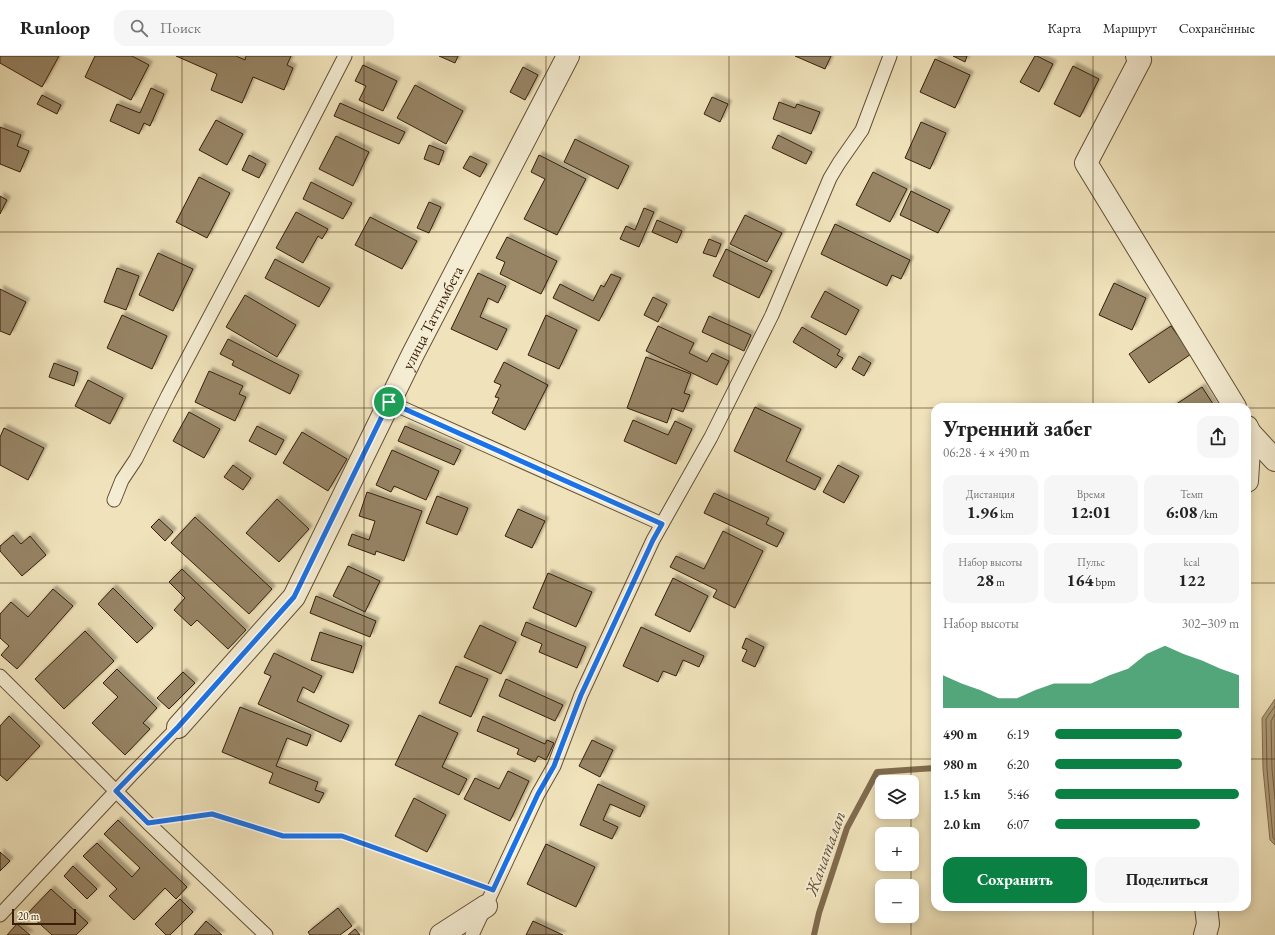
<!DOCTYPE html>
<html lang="ru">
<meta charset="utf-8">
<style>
:root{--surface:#fff;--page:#f6f6f6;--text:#222;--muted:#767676;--line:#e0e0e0;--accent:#0b8043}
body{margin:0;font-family:"EB Garamond",serif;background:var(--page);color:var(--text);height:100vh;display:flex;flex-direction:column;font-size:15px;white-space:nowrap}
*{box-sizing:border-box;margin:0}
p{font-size:13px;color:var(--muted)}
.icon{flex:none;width:22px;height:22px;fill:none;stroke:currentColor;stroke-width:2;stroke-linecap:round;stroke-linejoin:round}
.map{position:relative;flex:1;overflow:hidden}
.sheet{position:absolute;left:931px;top:347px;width:320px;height:508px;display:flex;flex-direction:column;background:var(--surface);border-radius:12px;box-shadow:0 2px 10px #0003}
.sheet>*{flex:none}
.buttons{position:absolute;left:875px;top:719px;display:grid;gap:8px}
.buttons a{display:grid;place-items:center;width:44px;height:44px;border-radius:8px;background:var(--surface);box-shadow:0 2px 10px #0003;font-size:20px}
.scale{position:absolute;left:12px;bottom:10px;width:64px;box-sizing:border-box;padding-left:4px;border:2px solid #371f09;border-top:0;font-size:11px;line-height:14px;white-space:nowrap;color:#371f09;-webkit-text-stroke:3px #f5edd3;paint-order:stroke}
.pin{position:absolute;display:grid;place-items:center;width:34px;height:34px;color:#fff;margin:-17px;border:2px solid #fff;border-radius:50%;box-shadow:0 1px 4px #0007}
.round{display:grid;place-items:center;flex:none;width:42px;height:42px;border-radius:12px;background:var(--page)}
.headline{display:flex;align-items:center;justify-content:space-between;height:68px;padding:0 12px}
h1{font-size:22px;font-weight:700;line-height:30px}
.stats{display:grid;grid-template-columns:repeat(3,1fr);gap:6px;height:68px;padding:4px 12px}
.stats div{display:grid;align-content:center;border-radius:10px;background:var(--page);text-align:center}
.stats b{font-size:17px;font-weight:700}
.stats small{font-size:11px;font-weight:400}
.stats p{font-size:11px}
.chart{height:112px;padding:8px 12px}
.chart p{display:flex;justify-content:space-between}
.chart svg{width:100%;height:72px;margin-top:4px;fill:var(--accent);opacity:.7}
.primary-button{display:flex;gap:8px;margin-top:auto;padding:8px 12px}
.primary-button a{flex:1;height:46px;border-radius:12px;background:var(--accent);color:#fff;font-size:16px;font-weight:700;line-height:46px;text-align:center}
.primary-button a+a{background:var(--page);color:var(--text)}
ul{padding:0 12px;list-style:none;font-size:13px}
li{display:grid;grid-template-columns:64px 48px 1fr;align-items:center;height:30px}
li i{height:10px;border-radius:5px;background:var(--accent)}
header{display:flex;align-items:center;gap:24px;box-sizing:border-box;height:56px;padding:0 20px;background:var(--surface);border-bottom:1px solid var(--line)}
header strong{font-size:19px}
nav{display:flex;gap:22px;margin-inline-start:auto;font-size:14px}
.search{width:280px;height:36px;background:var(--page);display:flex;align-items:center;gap:10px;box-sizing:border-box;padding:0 14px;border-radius:12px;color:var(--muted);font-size:15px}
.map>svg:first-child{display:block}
.water{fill:#b1a07e;stroke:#806c4f}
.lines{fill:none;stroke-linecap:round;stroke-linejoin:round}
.shore{stroke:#746044;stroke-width:1}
.stream{stroke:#806c4f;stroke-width:6}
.building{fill:#978566;stroke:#371f09;filter:url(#shadow)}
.service-casing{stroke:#655036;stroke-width:15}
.minor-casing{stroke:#655036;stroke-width:24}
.path{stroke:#371f09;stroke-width:2.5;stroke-dasharray:3 2;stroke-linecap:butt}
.service{stroke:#f5edd3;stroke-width:13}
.minor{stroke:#f5edd3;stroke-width:22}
.route-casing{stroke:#fff;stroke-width:8}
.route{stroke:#1a73e8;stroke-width:5}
.grid{fill:none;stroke:#371f09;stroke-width:1;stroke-opacity:0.55}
.labels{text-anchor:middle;stroke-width:4;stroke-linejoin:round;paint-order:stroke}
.street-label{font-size:16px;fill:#371f09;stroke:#f5edd3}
.water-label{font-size:17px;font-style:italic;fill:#624c32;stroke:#f5edd3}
</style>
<header>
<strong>Runloop</strong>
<div class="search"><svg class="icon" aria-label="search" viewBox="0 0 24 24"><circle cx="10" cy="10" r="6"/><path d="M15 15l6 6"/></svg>Поиск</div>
<nav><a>Карта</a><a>Маршрут</a><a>Сохранённые</a></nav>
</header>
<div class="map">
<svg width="1275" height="879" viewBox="0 0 1275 879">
<defs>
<filter id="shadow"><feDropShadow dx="3.5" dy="-3.5" stdDeviation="1" flood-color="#0004"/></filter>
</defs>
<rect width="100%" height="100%" fill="#f0e3bb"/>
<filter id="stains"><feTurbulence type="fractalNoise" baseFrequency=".005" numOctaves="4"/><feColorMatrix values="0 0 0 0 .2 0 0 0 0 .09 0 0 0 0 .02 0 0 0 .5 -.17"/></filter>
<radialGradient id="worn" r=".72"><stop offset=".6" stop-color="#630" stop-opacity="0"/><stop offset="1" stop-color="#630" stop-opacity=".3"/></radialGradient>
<polygon class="water" points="1275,643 1275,789 1270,784 1263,713 1262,662"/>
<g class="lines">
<g class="shore">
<polyline points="1275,650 1266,663 1267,713 1273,782 1275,784"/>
<polyline points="1275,658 1271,665 1272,713 1275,743"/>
</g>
<polyline class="stream" points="814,879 819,857 847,772 877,716 935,712"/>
</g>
<g class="building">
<polygon points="0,0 59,0 42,31 0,7"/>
<polygon points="95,0 132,0 149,9 131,44 85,21"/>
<polygon points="176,0 236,0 245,4 246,0 291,0 287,9 293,12 284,34 253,21 242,47 211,34 217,18"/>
<polygon points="439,0 458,0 455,7"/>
<polygon points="795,0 831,0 825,13"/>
<polygon points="953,0 967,0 965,6"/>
<polygon points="1035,0 1037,0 1053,8 1039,36 1020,26"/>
<polygon points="935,3 970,19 955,52 920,36"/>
<polygon points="363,9 397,25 383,55 359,44 366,30 355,25"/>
<polygon points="1073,10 1099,23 1080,61 1054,48"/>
<polygon points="523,11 538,19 525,44 510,36"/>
<polygon points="415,29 463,55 446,88 397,62"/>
<polygon points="151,32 164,38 150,70 144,67 139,78 110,65 117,48 140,57"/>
<polygon points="42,39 61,49 57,58 37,48"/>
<polygon points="712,41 728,48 720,66 704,58"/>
<polygon points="779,46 795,52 797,48 820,56 811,78 773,63"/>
<polygon points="340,47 405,76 399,88 334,60"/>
<polygon points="216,64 243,78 227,109 199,94"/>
<polygon points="921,66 946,77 930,113 905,102"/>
<polygon points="0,71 21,79 17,90 29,95 20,116 0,108"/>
<polygon points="778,79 812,96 806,108 772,92"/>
<polygon points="336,80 369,96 353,130 319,113"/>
<polygon points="575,83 629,110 618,133 564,106"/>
<polygon points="429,89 444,95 439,109 424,103"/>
<polygon points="249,99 266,108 259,122 242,114"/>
<polygon points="539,99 586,123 557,179 524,163 545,123 531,116"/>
<polygon points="470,100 487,108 480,121 463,112"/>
<polygon points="873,116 907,133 890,166 856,149"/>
<polygon points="199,121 230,137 207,182 176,166"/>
<polygon points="311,126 352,147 343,163 303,143"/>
<polygon points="911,135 950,154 938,177 900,159"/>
<polygon points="0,140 7,144 0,158"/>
<polygon points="429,146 441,151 429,177 417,172"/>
<polygon points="644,152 654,156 639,191 620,183 626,170 635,174"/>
<polygon points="296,156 328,173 322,183 318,180 303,207 276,192"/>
<polygon points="745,159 782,177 767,206 730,188"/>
<polygon points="370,161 417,185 402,213 355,189"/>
<polygon points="657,164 682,175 677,187 652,176"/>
<polygon points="835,168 910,204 901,223 892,219 887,230 821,198"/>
<polygon points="507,181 557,205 541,238 500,218 505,206 496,202"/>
<polygon points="709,183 721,188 716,201 703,197"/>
<polygon points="726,193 772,215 759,242 713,220"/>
<polygon points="158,197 193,213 173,255 139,239"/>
<polygon points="275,203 330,232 319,251 265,222"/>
<polygon points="117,212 139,220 126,254 104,246"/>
<polygon points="478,217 506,230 498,247 488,242 480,261 507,273 497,294 451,273"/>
<polygon points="611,218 621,222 599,265 553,242 560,228 593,245 601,229 604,231"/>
<polygon points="1114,227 1146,242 1132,274 1099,259"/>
<polygon points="0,233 26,246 10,279 0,275"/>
<polygon points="825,235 859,254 846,279 811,261"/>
<polygon points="245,239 296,269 277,301 226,271"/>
<polygon points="653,241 667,248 658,266 644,259"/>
<polygon points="122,259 167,280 152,313 107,292"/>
<polygon points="546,259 577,274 559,313 528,299"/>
<polygon points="709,260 751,279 744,295 702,276"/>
<polygon points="658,270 694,287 689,297 707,306 712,297 729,305 717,329 646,295"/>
<polygon points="1171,270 1191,298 1149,327 1129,298"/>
<polygon points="802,271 840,294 837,299 843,302 836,312 793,286"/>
<polygon points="228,283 299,319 290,338 232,309 234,305 220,298"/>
<polygon points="859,300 871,307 864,320 852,313"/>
<polygon points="646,301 691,318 684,337 690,339 683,356 672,352 667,367 627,352"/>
<polygon points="504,306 548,329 525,374 492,357 499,342 495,341 501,329 494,326"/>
<polygon points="54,307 78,316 74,330 49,321"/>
<polygon points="209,315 243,330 239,338 246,341 235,365 195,346"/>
<polygon points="88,324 123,342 110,368 75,350"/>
<polygon points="1202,331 1215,351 1172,351"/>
<polygon points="755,351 801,373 786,405 821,422 815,434 734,395"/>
<polygon points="189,356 220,373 204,402 173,385"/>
<polygon points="633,364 668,379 675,365 692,373 676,408 624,385"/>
<polygon points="257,370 284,384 276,399 249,385"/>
<polygon points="405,370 461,394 454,409 398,385"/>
<polygon points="4,372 44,392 28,424 0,409 0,381"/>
<polygon points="302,376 347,403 328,435 283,407"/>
<polygon points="392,394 439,415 426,444 394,430 391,436 376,429"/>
<polygon points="233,409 251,422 243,434 224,421"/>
<polygon points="838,409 859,420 844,447 823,436"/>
<polygon points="367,436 422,455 404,505 376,495 375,499 348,489 352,478 369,484 375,465 359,460"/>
<polygon points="714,437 769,462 766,468 784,477 777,491 704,457"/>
<polygon points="437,440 468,452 457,479 426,467"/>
<polygon points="277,443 309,473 279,506 246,477"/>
<polygon points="518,453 545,465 532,492 505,480"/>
<polygon points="195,461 272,533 249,558 171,487"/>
<polygon points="159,463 173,476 165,485 151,471"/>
<polygon points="723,475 763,495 735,552 713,541 717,534 670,511 676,500 704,513"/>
<polygon points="13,479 21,488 30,480 46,499 22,520 0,495 0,490"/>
<polygon points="348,510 380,525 365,556 333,540"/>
<polygon points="182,513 246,574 228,593 197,564 191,570 174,554 185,542 169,526"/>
<polygon points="548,517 592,536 576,571 533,552"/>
<polygon points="673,522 708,540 690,576 655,559"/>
<polygon points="113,532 153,572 137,587 98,548"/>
<polygon points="53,533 73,550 17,613 1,599 9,590 0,582 0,558 11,546 28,561"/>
<polygon points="316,540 376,565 370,581 310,557"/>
<polygon points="526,566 586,591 577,612 539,596 542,588 521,579"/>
<polygon points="480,569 516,586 501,618 464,601"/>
<polygon points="641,571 704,600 699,611 683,604 676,620 663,615 658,626 623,610"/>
<polygon points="85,575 114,605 64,653 35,623"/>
<polygon points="320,576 362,590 353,617 311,604"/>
<polygon points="746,582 764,591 755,611 742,605 747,594 742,592"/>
<polygon points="274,597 322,620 314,637 303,631 297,645 349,669 341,686 258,648 271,620 264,617"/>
<polygon points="456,610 488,623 471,661 439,647"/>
<polygon points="117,613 157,652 143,667 150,673 125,699 92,667 118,641 103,627"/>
<polygon points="183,616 195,627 169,653 157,642"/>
<polygon points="506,623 563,649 555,665 499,640"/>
<polygon points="240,651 311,679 307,690 287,682 276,710 318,726 315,734 324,737 319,747 269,727 273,717 222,696"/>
<polygon points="419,659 458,677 442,711 467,723 459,739 395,709"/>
<polygon points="9,660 40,690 7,725 0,719 0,670"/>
<polygon points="483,660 545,688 547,684 554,687 546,704 538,700 535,706 517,698 519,693 477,675"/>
<polygon points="592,684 613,694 600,721 579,710"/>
<polygon points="508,715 529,725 510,765 464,743 475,722 499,733"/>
<polygon points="598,728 645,750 640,761 610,748 603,764 618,771 612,783 580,769"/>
<polygon points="414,742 446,759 427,796 395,780"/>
<polygon points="118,764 187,831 176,843 165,832 134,864 109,840 117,833 83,800 97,787 132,821 140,812 104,778"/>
<polygon points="546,788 595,811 576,851 527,828"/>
<polygon points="0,796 10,805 0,815"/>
<polygon points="73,810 97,833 87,843 64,820"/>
<polygon points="51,833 88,867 76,879 52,879 28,857"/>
<polygon points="180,843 193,856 170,879 166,879 155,868"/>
<polygon points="338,852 352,870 340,879 310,879 308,876"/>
<polygon points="206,865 222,879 194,879"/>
<polygon points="533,865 563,879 526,879"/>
<polygon points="17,868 30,879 7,879"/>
<polygon points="355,873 360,879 348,879"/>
</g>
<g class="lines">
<defs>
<g id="service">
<polyline points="389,346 662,468"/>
<polyline points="114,444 122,424 136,403 168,339 245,194 345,0"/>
<polyline points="0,620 148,767 266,879"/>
<polyline points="0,859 133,717 178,671"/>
<polyline points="472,879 538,738 554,710 581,639 653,484 711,381 772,259 830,122 839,107 862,74 890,0"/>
</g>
<g id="minor">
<polyline points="1137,0 1140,4 1086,107 1235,351"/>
<polyline points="1247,371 1250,377 1275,404"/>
<polyline points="1247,425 1250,377"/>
<path id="s1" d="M 178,671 L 294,541 L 413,298 L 568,0"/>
<polyline points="441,879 486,850"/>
<polyline points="1205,879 1208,868 1206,851"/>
</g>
</defs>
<use href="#service" class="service-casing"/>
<use href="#minor" class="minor-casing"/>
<polyline class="path" points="170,764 211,758 283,780 342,780 477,828"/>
<use href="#service" class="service"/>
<use href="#minor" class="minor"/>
</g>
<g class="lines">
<defs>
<polygon id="route" points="389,346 662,468 653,484 581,639 554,710 538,738 493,834 342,780 283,780 212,758 148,767 116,735 178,671 294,541"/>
</defs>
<use href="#route" class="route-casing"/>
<use href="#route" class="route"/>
</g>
<path class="grid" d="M 182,0 L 182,879M 364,0 L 364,879M 546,0 L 546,879M 729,0 L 729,879M 911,0 L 911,726M 1093,0 L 1093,351M 0,176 L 1275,176M 0,352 L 935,352M 1247,352 L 1275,352M 0,527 L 935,527M 1247,527 L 1275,527M 0,703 L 935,703M 1247,703 L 1275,703M 911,756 L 911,778M 911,808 L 911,830M 1093,851 L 1093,879M 911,860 L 911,879"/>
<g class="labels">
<g class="street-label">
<text dy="6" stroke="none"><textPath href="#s1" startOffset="486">улица Таттимбета</textPath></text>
</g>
<g class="water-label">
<text transform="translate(825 797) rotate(-70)" y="6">Жанаталап</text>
</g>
</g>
<rect width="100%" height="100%" filter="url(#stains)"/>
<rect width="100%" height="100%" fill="url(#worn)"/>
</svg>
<div class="buttons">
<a><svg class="icon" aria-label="layers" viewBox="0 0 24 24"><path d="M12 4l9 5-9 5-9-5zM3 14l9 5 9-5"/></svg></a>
<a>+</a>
<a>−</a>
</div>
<div class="scale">20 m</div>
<div class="pin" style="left:389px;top:346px;background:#1e9e55"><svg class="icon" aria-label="arrive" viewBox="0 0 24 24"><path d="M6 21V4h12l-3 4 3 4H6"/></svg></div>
<section class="sheet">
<div class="headline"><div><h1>Утренний забег</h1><p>06:28 · 4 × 490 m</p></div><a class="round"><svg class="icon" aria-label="share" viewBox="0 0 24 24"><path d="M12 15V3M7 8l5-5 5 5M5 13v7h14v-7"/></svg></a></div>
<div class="stats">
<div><p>Дистанция</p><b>1.96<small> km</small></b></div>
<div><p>Время</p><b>12:01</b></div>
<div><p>Темп</p><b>6:08<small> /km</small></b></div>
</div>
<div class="stats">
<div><p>Набор высоты</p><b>28<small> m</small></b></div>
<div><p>Пульс</p><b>164<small> bpm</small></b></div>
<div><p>kcal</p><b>122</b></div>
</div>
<div class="chart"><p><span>Набор высоты</span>302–309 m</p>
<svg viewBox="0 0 160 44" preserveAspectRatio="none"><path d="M0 44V24L10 29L20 33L30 38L40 38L50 33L60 29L70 29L80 29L90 24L100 20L110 11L120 6L130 11L140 15L150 20L160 24V44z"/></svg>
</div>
<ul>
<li><b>490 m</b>6:19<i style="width:69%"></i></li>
<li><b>980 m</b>6:20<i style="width:69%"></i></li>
<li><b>1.5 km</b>5:46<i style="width:100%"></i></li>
<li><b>2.0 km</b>6:07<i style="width:79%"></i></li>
</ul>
<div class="primary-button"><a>Сохранить</a><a>Поделиться</a></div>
</section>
</div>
